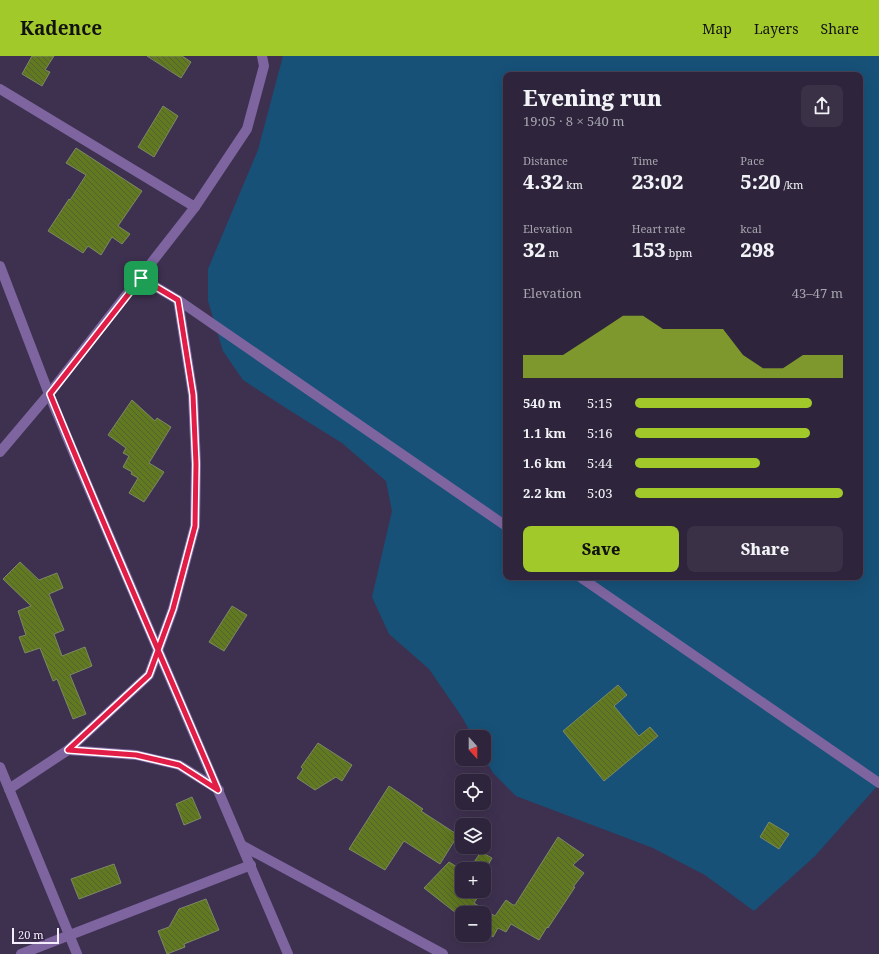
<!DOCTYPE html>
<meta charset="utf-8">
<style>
:root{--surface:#2e253c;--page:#3a3147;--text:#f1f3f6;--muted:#a7a5af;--line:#494256;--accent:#a1c929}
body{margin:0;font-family:"Noto Serif",serif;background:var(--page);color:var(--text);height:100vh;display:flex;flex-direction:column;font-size:15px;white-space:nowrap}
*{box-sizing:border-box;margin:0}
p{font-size:13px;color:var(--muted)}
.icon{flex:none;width:22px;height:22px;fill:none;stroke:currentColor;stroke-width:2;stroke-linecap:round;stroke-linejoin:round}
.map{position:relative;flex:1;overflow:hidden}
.side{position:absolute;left:503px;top:16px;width:360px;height:508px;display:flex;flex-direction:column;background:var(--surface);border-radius:8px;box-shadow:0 4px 16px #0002,0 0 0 1px var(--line)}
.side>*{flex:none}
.needle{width:26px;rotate:159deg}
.controls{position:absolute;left:455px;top:674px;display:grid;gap:8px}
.controls a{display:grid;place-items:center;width:36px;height:36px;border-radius:8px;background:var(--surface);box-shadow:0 4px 16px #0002,0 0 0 1px var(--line);font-size:20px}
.scale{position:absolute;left:12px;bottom:10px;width:47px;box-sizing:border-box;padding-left:4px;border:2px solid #f3edfd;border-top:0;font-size:11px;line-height:14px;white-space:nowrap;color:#f3edfd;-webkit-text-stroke:3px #342745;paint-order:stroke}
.pin{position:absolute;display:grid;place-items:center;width:34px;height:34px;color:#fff;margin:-17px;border-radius:8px;box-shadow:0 2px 6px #0006}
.round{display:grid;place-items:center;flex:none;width:42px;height:42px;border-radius:8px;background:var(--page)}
.summary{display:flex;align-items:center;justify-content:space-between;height:68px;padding:0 20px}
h1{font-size:22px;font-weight:800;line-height:30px}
.figures{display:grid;grid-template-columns:repeat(3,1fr);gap:6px;height:68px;padding:4px 20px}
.figures div{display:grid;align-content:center}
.figures b{font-size:20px;font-weight:800}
.figures small{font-size:11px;font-weight:400}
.figures p{font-size:11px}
.chart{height:112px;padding:8px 20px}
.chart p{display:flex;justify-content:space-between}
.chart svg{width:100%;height:72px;margin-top:4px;fill:var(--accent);opacity:.7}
.action{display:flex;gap:8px;margin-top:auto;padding:8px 20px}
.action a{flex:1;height:46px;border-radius:8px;background:var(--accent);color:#111;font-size:16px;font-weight:800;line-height:46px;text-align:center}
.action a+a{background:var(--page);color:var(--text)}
ul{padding:0 20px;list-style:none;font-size:13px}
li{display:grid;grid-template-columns:64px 48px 1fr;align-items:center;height:30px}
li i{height:10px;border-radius:5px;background:var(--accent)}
header{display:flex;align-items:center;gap:24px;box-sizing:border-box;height:56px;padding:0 20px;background:var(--accent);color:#111}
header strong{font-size:19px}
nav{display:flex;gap:22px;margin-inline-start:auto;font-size:14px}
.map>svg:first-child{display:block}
.water{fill:#175178;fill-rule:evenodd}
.building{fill:url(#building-back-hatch);stroke:#7c8964}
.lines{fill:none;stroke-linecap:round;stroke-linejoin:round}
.street{stroke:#7e65a0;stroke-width:10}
.route-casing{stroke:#fff;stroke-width:8}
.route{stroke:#e11d48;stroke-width:5}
</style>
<header>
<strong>Kadence</strong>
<nav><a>Map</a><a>Layers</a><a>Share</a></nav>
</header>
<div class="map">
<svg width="879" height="898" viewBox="0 0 879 898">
<defs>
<pattern id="building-back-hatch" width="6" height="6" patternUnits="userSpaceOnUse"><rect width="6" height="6" fill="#61791f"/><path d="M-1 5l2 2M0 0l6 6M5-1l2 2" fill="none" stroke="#556036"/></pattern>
</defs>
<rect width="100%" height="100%" fill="#3e3150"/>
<path class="water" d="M 283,0 L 879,0 L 879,728 L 815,800 L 754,855 L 705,819 L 653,792 L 516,740 L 493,717 L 484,701 L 484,681 L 473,681 L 462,661 L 429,613 L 389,578 L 372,541 L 392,455 L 386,425 L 342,387 L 289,354 L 243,324 L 223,295 L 208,245 L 208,213 L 258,94 ZM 506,19 L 860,19 L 860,521 L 506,521 Z"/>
<g class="building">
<polygon points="32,0 54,0 45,14 50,16 42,30 22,18"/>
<polygon points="147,0 182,0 191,6 181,22"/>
<polygon points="163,50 178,60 154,101 138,91"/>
<polygon points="76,92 142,135 118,170 130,178 122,188 112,181 101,199 88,190 83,197 48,175 69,143 70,144 86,119 66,107"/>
<polygon points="132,344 155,365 157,362 171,371 149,407 164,416 144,446 129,437 138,422 131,418 132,416 123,411 129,400 123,397 126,392 108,379"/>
<polygon points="20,506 39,524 57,517 63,532 49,538 64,574 54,578 62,600 85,591 92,610 70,619 86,658 73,663 57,623 53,625 40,592 25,597 19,581 26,579 18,555 31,550 3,523"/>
<polygon points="232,550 247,559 224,595 209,586"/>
<polygon points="618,629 627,639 614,650 639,680 650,671 658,680 604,725 563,675"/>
<polygon points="318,687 352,709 342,725 336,721 315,734 297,722 303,713 301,711"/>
<polygon points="389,730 423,753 421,755 458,779 440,808 404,785 385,814 349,793"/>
<polygon points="192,741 201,762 184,769 176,748"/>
<polygon points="769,766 789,778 779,793 760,781"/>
<polygon points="558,781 584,799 573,809 584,817 573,831 575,831 548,872 547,871 539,884 511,868 506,876 498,872 493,881 484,875 484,857 456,857 424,832 449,806 462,814 462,835 482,835 474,847 495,860 506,844 513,849 515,849"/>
<polygon points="481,796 492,802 486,813 474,806"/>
<polygon points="114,808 121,827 79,843 71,823"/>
<polygon points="206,843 219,874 184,888 185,891 167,898 158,875 169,871 179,853"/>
</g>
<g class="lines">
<g class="street">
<polyline points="0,33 195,151"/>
<polyline points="0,210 49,338 75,400 288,898"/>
<polyline points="141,222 178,244 506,470"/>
<polyline points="0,396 49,338 195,151 247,73 264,10 262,0"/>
<polyline points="580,521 879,727"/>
<polyline points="68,694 136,699 179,709 219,734"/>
<polyline points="0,711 77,898"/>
<polyline points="9,733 68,694 149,619 173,553 195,470 196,408 193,339 178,244"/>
<polyline points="243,790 443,898"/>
<polyline points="21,898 251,809"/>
</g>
</g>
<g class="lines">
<defs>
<path id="route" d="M 141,222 L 178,244 L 193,339 L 196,408 L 195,470 L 173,553 L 149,619 L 68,694 L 136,699 L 179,709 L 218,734 C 162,602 104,471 50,338 L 141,222"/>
</defs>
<use href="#route" class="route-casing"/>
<use href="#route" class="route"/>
</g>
</svg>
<div class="controls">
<a><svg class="needle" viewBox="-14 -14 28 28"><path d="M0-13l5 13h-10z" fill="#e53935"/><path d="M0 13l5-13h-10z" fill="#a7a5af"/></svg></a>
<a><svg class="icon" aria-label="locate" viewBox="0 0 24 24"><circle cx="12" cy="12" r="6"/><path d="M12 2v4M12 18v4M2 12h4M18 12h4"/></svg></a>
<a><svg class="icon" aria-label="layers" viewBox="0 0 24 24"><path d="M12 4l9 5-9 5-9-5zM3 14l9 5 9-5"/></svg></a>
<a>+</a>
<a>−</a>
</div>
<div class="scale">20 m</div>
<div class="pin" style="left:141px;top:222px;background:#1e9e55"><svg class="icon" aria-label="arrive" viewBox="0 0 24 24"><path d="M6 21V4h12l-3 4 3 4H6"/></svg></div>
<section class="side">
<div class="summary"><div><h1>Evening run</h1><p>19:05 · 8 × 540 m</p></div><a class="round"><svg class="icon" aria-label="share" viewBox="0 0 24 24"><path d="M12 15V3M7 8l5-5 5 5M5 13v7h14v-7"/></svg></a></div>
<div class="figures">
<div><p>Distance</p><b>4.32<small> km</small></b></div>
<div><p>Time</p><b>23:02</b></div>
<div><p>Pace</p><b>5:20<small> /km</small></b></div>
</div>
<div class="figures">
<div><p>Elevation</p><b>32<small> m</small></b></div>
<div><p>Heart rate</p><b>153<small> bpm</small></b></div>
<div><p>kcal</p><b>298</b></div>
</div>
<div class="chart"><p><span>Elevation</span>43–47 m</p>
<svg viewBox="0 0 160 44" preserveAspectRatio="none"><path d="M0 44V30L10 30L20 30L30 22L40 14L50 6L60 6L70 14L80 14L90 14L100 14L110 30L120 38L130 38L140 30L150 30L160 30V44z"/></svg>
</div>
<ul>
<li><b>540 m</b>5:15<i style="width:85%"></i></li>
<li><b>1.1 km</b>5:16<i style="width:84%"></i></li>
<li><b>1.6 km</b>5:44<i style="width:60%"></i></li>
<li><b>2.2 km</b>5:03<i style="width:100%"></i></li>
</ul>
<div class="action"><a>Save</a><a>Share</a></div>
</section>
</div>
